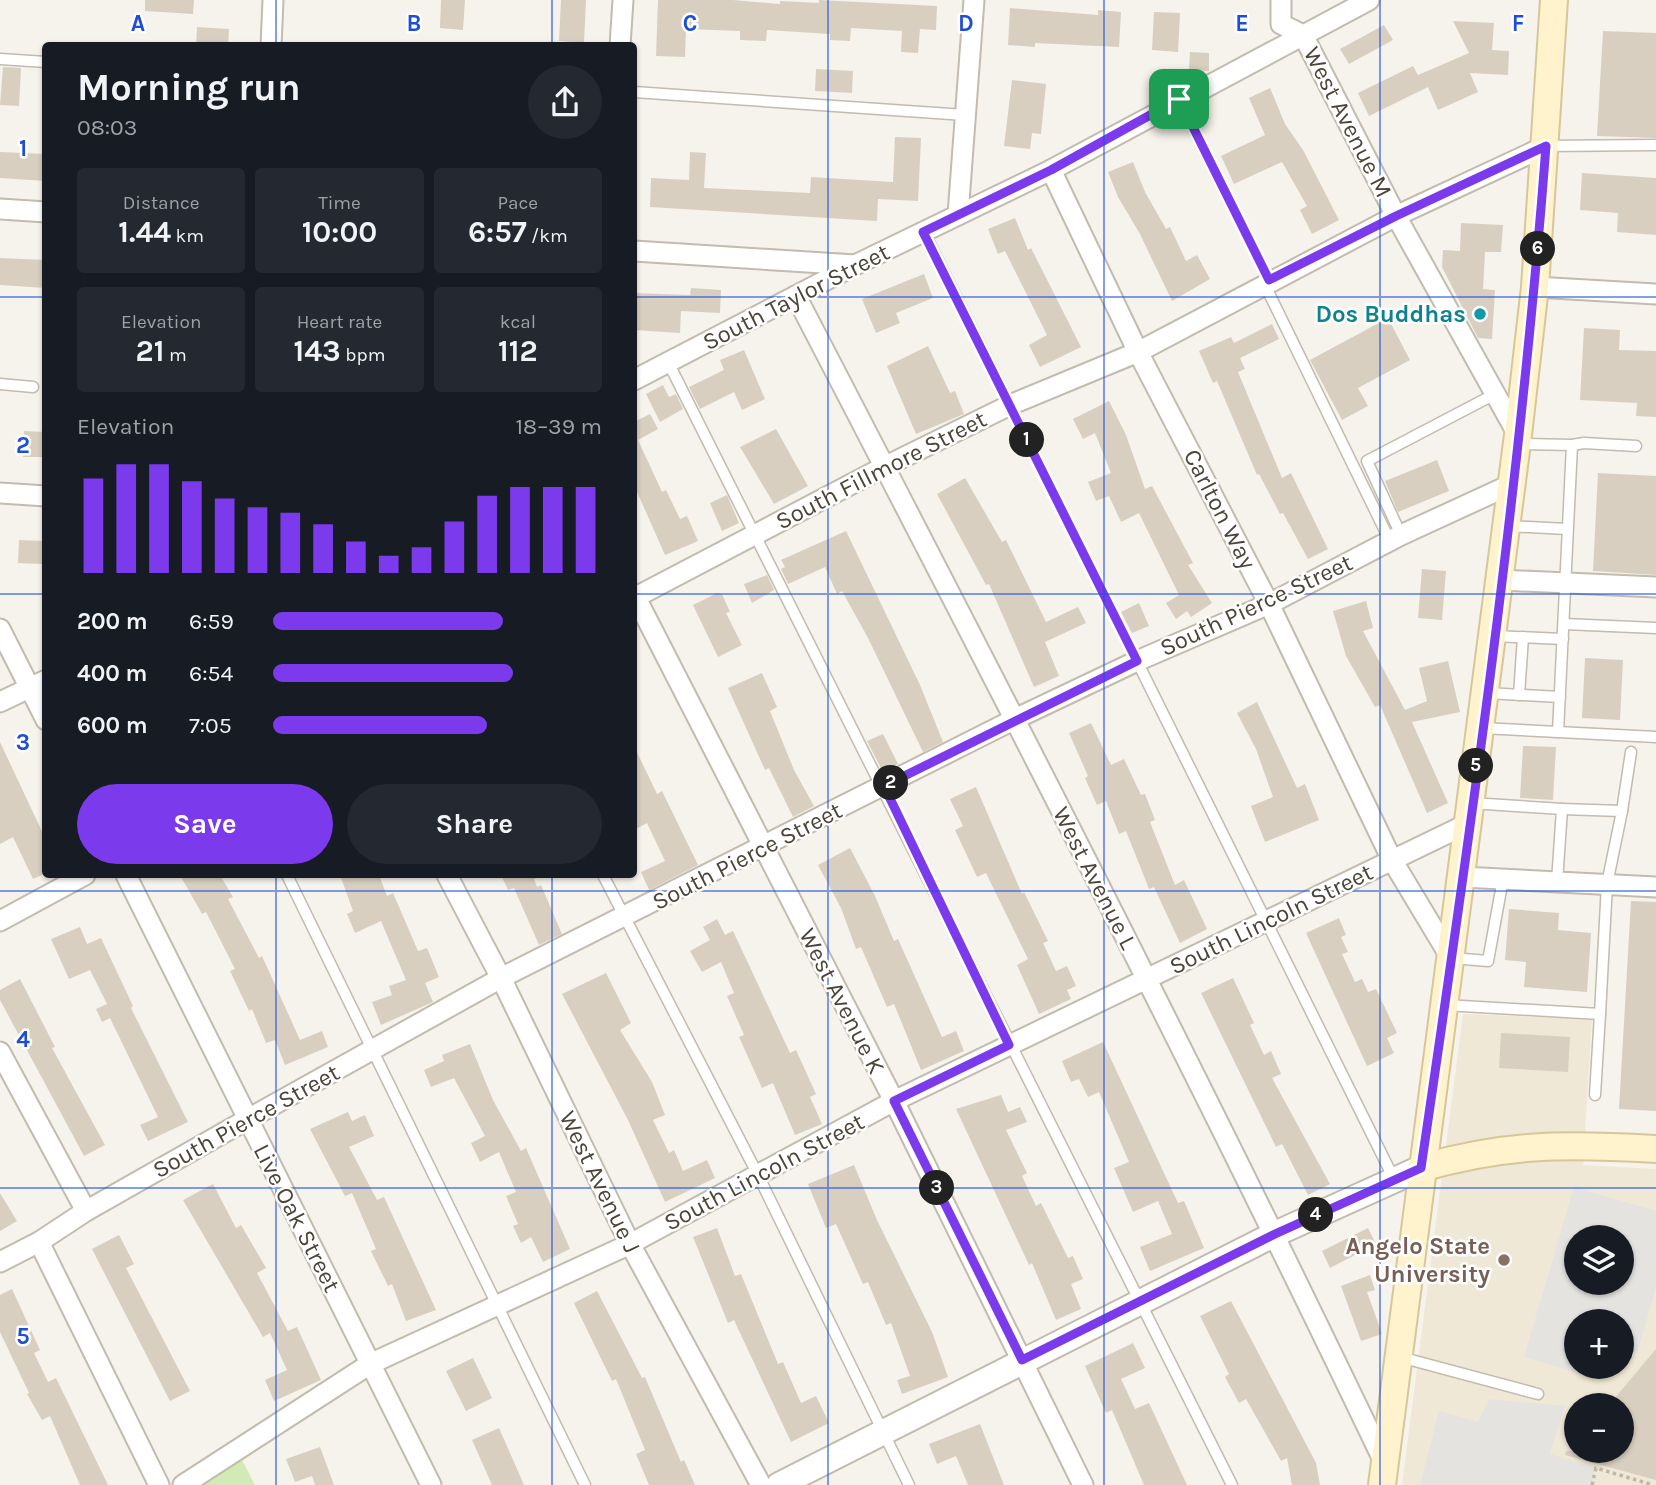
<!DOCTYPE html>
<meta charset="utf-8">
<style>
:root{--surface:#171b24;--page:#242831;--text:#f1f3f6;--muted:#9ea1a6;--accent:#7c3aed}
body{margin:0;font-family:Karla,sans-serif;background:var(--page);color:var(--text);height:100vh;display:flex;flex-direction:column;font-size:26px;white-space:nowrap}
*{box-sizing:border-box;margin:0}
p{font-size:23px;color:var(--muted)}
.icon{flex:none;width:38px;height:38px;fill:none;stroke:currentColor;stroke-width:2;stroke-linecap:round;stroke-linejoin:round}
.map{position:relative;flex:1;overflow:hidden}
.drawer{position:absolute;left:42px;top:42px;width:595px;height:836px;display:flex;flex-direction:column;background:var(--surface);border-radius:7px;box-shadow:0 2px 5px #0004}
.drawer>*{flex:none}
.tools{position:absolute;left:1564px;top:1225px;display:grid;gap:14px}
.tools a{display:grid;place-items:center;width:70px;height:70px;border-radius:50%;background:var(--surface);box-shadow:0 2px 5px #0004;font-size:35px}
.pin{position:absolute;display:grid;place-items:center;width:60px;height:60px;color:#fff;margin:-30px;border-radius:14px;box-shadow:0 4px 10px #0006}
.km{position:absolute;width:35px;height:35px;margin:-18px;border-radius:50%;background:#222;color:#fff;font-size:19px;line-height:35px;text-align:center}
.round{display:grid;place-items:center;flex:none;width:74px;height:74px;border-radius:37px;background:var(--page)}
.overview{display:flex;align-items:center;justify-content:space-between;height:119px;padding:0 35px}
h1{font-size:38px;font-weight:700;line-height:52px}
.metrics{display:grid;grid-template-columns:repeat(3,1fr);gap:10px;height:119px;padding:7px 35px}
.metrics div{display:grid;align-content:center;border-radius:7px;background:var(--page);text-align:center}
.metrics b{font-size:30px;font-weight:700}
.metrics small{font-size:19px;font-weight:400}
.metrics p{font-size:19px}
.chart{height:196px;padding:14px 35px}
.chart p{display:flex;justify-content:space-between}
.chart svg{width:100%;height:126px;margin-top:7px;stroke:var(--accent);stroke-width:6}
.cta{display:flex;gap:14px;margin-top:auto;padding:14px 35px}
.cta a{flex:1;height:80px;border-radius:42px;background:var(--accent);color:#fff;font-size:28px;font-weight:700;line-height:80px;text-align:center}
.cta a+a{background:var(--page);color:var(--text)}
ul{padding:0 35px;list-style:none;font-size:23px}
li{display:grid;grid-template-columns:112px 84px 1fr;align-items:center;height:52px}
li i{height:18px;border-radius:9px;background:var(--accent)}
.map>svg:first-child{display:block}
.education{fill:#efe8d6;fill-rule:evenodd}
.green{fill:#d2eab5}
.parking{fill:#e5e3e0;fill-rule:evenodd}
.building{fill:#d8cfc1}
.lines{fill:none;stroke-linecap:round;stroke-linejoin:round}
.service-casing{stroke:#c2bbae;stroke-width:13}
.minor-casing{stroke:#c2bbae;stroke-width:23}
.tertiary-casing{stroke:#c2bbae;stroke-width:28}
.secondary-casing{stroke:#d6c79b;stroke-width:30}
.path{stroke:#c4b79f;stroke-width:3.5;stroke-dasharray:3.5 3.5;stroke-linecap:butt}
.service{stroke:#fff;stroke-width:10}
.minor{stroke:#fff;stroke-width:19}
.tertiary{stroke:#fff;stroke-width:24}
.secondary{stroke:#fff3cd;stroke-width:26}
.route-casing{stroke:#fff;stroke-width:14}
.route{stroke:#7c3aed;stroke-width:9}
.grid{fill:none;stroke:#1d4ed8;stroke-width:2;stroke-opacity:0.55}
.culture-dot{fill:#0f9aa8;stroke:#fff;stroke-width:2.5}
.education-dot{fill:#8d6e63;stroke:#fff;stroke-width:2.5}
.labels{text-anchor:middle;stroke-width:5;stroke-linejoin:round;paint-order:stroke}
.street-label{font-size:24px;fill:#4b4439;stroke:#fff}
.culture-label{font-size:24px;font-weight:bold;fill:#0d838f;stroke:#fff;text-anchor:end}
.education-label{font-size:24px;font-weight:bold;fill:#785e54;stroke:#fff;text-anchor:end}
.grid-label{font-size:23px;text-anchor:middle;font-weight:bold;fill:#1d4ed8;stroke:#fff;stroke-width:5;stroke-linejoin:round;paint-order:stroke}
</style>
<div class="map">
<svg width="1656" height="1485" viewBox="0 0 1656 1485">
<rect width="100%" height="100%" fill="#f6f3ec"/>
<path class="education" d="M 1463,1014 L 1592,1019 L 1583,1165 L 1656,1169 L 1656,1485 L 1402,1485 ZM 1577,1237 L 1622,1237 L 1622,1283 L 1577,1283 ZM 1577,1321 L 1622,1321 L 1622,1367 L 1577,1367 ZM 1577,1405 L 1622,1405 L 1622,1451 L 1577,1451 Z"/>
<polygon class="green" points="240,1456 255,1485 190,1485"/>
<g class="parking">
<path d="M 1574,1187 L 1656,1211 L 1656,1288 L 1637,1353 L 1622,1349 L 1622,1321 L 1577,1321 L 1577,1367 L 1606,1367 L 1602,1380 L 1524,1357 ZM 1577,1237 L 1622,1237 L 1622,1283 L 1577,1283 Z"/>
<polygon points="1489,1399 1565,1406 1550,1454 1596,1468 1591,1485 1420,1485 1439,1411 1478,1422"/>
</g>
<g class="building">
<polygon points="145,0 194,0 193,14 145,11"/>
<polygon points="441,0 465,0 463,30 440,28"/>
<polygon points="561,0 586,0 584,43 559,41"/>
<polygon points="658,0 733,0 780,4 780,1 819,3 819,0 937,6 936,30 920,29 918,53 901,52 902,31 851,28 850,41 830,40 830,34 767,30 766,41 740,40 740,31 686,29 685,57 656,56"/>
<polygon points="1010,8 1098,15 1098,10 1121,12 1119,47 1035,43 1035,47 1008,45"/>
<polygon points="1154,12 1180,13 1178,52 1152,50"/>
<polygon points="1453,21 1494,23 1492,50 1509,51 1508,75 1470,73 1478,92 1438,110 1428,87 1369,116 1358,93 1413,66 1418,75 1469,53"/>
<polygon points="1384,25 1393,40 1349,64 1340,49"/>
<polygon points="197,27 229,29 228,46 196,46"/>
<polygon points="1603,31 1656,33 1656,138 1597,136"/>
<polygon points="1190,52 1209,53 1209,71 1189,70"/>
<polygon points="3,67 21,68 19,106 0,105"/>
<polygon points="816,69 853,71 852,93 815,91"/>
<polygon points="1012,80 1046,84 1041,134 1032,133 1030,149 1004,146"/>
<polygon points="1270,88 1285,124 1303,150 1339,220 1312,234 1300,210 1307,206 1282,162 1234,184 1221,156 1265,135 1249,98"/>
<polygon points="895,137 921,138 918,201 878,199 877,221 650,207 651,178 689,180 690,152 706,153 704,188 810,193 811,177 893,182"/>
<polygon points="0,152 46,154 46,181 0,178"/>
<polygon points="1133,162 1145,192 1166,229 1170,227 1186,261 1197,255 1210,279 1172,301 1140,234 1118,197 1108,172"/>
<polygon points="1582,173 1656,178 1656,235 1617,232 1618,213 1580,210"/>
<polygon points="1015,218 1028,250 1031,248 1081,347 1040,367 1029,345 1047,335 1005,251 998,254 988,229"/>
<polygon points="1461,223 1503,225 1501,252 1485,252 1483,289 1495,290 1492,339 1478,338 1442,267 1443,250 1460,251"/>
<polygon points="0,258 46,260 46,288 0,285"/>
<polygon points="924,274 933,298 896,313 900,323 876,333 862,299"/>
<polygon points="691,288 721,290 720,313 681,311 680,333 634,330 634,293 690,295"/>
<polygon points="1388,318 1410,360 1358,388 1368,406 1342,420 1310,360"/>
<polygon points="1272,324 1279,339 1240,358 1245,369 1238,372 1282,478 1291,473 1328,549 1308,559 1283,513 1280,514 1259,474 1257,475 1217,381 1213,383 1199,351 1231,337 1234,343"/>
<polygon points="1584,328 1620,330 1619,350 1656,351 1656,417 1636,416 1637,403 1580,400"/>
<polygon points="928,346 950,393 955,391 964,414 916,434 887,366"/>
<polygon points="744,350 765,399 742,410 734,392 700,409 689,387 724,370 720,360"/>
<polygon points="663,385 669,397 676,394 683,409 660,422 646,394"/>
<polygon points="1109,401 1126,435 1145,489 1152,486 1193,563 1188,565 1212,603 1191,617 1187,611 1176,619 1166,603 1179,595 1139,513 1121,522 1109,496 1096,501 1088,482 1111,473 1095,433 1083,439 1073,419"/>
<polygon points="650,414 658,429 638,440 662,492 666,490 680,519 687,516 698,541 665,555 634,485 634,422"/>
<polygon points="776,429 808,486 774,504 740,447"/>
<polygon points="24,431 46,432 46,457 23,457"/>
<polygon points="1437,460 1449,491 1398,512 1385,481"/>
<polygon points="1598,473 1656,476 1656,575 1593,571"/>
<polygon points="965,478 1002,542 1006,540 1046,622 1078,607 1086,623 1045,642 1059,676 1034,687 989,584 986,585 937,494"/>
<polygon points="727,495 739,523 722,531 710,503"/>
<polygon points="846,531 920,685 943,742 923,752 868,638 842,591 837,594 825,567 788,584 781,569 785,567 781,560"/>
<polygon points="19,540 44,541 42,564 18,563"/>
<polygon points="1422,569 1446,571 1442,620 1418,618"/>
<polygon points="767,575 774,590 752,603 744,584"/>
<polygon points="717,593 722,594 730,612 726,613 742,645 718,657 693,605"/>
<polygon points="1366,601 1373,628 1363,631 1405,710 1427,701 1419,668 1448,661 1460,712 1412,722 1448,803 1427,813 1380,705 1375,707 1346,656 1333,611"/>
<polygon points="1139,603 1149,626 1132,633 1121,612"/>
<polygon points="1585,658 1623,660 1620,720 1582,718"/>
<polygon points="762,673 777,707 770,711 794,770 814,806 793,817 769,768 765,770 728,688"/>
<polygon points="1257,702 1297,788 1305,784 1319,820 1265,842 1251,806 1273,797 1256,749 1237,713"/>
<polygon points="1091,723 1111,765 1124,759 1141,795 1145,794 1155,820 1150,822 1175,885 1184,880 1207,929 1180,943 1154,887 1149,889 1126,831 1119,834 1106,801 1097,805 1085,778 1088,776 1069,733"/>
<polygon points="883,734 898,764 883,772 867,741"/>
<polygon points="0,742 46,840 46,873 33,879 13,837 0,844"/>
<polygon points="634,746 657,794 662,791 698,865 649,890 641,872 665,861 647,823 634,830"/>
<polygon points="1523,746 1556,747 1553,800 1520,798"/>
<polygon points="976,787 1022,894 1024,892 1048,941 1043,943 1056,971 1067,966 1076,986 1067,990 1071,999 1039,1014 1017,965 1028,959 986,873 977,877 955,830 963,826 950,799"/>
<polygon points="850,848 875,896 894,941 898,939 942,1037 956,1031 964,1051 921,1070 894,1004 887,1007 861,947 856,949 841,908 818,865"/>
<polygon points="180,875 220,875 233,897 228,899 259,958 262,956 300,1040 322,1031 328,1047 285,1065 275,1040 266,1043 252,1009 249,1011 230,971 235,969 206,912 202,914"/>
<polygon points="340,875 379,875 387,896 393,893 418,951 427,948 439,977 425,983 433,1002 381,1025 372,1002 392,995 389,986 406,980 381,921 355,933 347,914 353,911"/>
<polygon points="501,875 543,875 534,879 537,887 541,885 562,934 539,945 514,888 508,890"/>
<polygon points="1631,901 1656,902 1656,1111 1619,1109"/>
<polygon points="1509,909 1559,913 1558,930 1591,933 1587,992 1524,987 1526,962 1505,960"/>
<polygon points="1339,918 1346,935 1341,937 1348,952 1342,954 1355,982 1362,979 1368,992 1376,989 1397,1033 1387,1038 1394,1053 1367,1066 1306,933"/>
<polygon points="717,919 725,935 733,931 790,1053 796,1050 816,1094 810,1097 822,1124 795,1135 773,1083 762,1088 739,1037 744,1035 727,996 734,993 721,962 702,972 690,951 710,940 703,927"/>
<polygon points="80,927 87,944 101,938 133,1006 131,1008 188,1122 148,1141 140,1125 158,1117 110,1018 102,1022 96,1009 107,1004 90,970 69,979 51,939"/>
<polygon points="606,973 631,1023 620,1030 652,1082 665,1115 653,1120 669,1153 674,1150 683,1171 707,1160 715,1178 665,1202 628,1120 562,994"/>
<polygon points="1233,978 1254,1023 1250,1025 1264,1055 1271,1051 1281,1074 1272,1078 1330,1184 1308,1195 1282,1144 1276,1147 1201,993"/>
<polygon points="20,979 55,1047 52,1048 105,1145 84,1156 0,1000 0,990"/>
<polygon points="1501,1033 1570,1037 1568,1072 1499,1068"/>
<polygon points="1103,1042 1178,1203 1184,1201 1204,1248 1150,1271 1140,1247 1172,1234 1158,1201 1133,1212 1114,1168 1129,1162 1099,1092 1088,1097 1079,1079 1071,1082 1062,1061"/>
<polygon points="470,1044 493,1100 521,1151 526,1148 570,1249 543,1262 531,1237 521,1243 513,1226 518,1224 506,1196 516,1192 499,1152 480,1162 471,1143 485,1136 454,1078 431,1087 424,1070 444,1061 442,1055"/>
<polygon points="1001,1095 1008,1112 1020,1107 1027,1122 1006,1130 1027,1173 1022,1176 1036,1206 1041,1203 1068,1258 1073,1256 1083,1279 1071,1284 1081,1309 1056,1320 1032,1263 1029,1265 956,1109"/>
<polygon points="348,1112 352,1121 365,1115 374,1136 349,1147 377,1200 384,1197 436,1310 406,1321 392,1284 388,1286 371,1251 376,1249 352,1193 345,1196 310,1129"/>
<polygon points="854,1165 877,1220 932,1332 948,1377 902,1394 897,1380 910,1376 891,1323 886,1325 868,1282 863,1284 836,1224 826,1228 808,1184"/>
<polygon points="213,1184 236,1228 241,1225 266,1268 257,1273 288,1331 297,1327 321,1380 274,1401 265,1380 287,1370 270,1333 263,1337 183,1200"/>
<polygon points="0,1193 17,1221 0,1231"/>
<polygon points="717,1228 735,1276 741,1274 778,1364 783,1362 801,1403 816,1396 829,1423 791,1442 734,1320 728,1323 693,1237"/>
<polygon points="1368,1228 1376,1244 1330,1268 1322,1251"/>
<polygon points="119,1235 134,1264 126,1268 190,1391 170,1401 92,1249"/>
<polygon points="1370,1275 1375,1290 1367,1292 1382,1334 1361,1341 1341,1286"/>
<polygon points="12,1289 40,1350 34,1353 48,1382 56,1378 108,1485 80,1485 50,1416 42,1420 27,1394 29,1393 0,1332 0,1295"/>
<polygon points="597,1291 642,1378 645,1377 681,1462 684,1460 695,1485 649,1485 636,1454 645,1450 616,1379 612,1381 574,1303"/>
<polygon points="1231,1301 1316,1463 1320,1485 1292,1485 1287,1458 1281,1461 1246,1399 1239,1403 1225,1377 1229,1374 1200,1316"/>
<polygon points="1133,1343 1145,1368 1121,1379 1135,1409 1149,1403 1187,1485 1144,1485 1112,1410 1106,1413 1085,1366"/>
<polygon points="1656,1349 1656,1480 1565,1455 1566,1451 1622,1451 1622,1405 1609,1405"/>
<polygon points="473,1358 492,1398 466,1411 446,1371"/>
<polygon points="980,1424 1004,1485 968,1485 956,1456 937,1464 929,1444"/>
<polygon points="499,1428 524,1485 492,1485 472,1440"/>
<polygon points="320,1447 334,1485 315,1485 312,1476 295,1482 286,1459"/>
</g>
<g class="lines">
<defs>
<g id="service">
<polyline points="0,59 46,62"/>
<polyline points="634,92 965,115"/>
<polyline points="1179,100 1269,280"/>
<polyline points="1546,146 1656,145"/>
<polyline points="924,232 1394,1179"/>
<polyline points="1264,283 1390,541"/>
<path d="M 668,362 C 857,736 1044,1111 1232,1485"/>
<polyline points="0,384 33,387"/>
<polyline points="1518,444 1572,445 1558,732"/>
<polyline points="1572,445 1584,443 1636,446"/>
<polyline points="1508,526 1567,529"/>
<polyline points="1401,535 1367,461 1495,394"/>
<polyline points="1564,624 1656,628"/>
<polyline points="1494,636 1563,639"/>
<polyline points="1487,693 1560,697"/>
<polyline points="1519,695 1523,637"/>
<polyline points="1482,728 1656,737"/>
<polyline points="1471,803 1562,809 1557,882"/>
<polyline points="1622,811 1631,752"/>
<polyline points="287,875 585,1485"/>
<polyline points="603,875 758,1175 909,1485"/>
<polyline points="1452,958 1488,961 1503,879"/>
<polyline points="1445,1005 1600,1014 1607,884 1622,811 1562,809"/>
<polyline points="1595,1095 1600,1014"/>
<polyline points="1400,1357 1538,1394"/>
</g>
<g id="minor">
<polyline points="1281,0 1281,24 1303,35 1396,216 1518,435"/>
<polyline points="271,46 273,0"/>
<polyline points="620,46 623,0"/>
<polyline points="1051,170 1138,352 1269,604 1392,860 1451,958"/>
<polyline points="0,209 46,212"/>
<polyline points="958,215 974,0"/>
<polyline points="634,251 855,265"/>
<polyline points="1535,287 1656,294"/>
<path d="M 796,296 C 997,683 1197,1071 1385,1464"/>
<polyline points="634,380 855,265 1051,170 1369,0"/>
<polyline points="0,493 46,496"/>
<polyline points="1500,580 1656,587"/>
<polyline points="634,594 894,1101 1083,1485"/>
<polyline points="634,598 884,467 1010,405 1138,352 1396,216 1546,146"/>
<polyline points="0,629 46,720"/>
<polyline points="0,702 46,680"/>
<polyline points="126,875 431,1485"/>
<polyline points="447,875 501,978 630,1244 761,1485"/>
<polyline points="1462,877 1656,887"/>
<polyline points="0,921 85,875"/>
<polyline points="0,1052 86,1211"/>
<polyline points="39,1242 159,1485"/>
<polyline points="0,1262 39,1242 86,1211 248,1119 501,978 1015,719 1137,661 1269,604 1401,535 1512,484"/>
<polyline points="183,1485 370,1364 630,1244 894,1101 1469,823"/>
</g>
<polyline id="tertiary" points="779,1485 1275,1234 1421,1168"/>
<g id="secondary">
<path d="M 1421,1168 C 1507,1143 1568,1144 1656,1149"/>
<polyline points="1382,1485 1518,435 1535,287 1554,0"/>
</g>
</defs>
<use href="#service" class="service-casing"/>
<use href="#minor" class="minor-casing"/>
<use href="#tertiary" class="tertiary-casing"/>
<use href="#secondary" class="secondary-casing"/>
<polyline class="path" points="1592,1485 1596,1468 1653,1485"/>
<use href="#service" class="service"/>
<use href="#minor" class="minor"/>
<use href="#tertiary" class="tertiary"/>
<use href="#secondary" class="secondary"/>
</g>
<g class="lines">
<defs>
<path id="route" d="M 1179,99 L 1269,280 L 1396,216 L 1546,146 C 1520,488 1471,829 1421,1168 L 1275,1234 L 1022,1360 L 894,1101 L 1009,1045 L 884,786 L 1137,661 L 923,232 L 1051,170 Z"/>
</defs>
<use href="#route" class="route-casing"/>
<use href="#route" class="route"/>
</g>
<path class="grid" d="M 276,0 L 276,46M 552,0 L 552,46M 828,0 L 828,1485M 1104,0 L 1104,1485M 1380,0 L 1380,1485M 0,297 L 46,297M 634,297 L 1656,297M 0,594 L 46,594M 634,594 L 1656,594M 276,875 L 276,1485M 552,875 L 552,1485M 0,891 L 1656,891M 0,1188 L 1656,1188"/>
<circle class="culture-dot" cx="1480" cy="314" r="7"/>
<circle class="education-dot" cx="1504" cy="1260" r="7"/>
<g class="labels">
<g class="street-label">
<text transform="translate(1348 122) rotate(63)" y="8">West Avenue M</text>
<text transform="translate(796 297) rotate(-27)" y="8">South Taylor Street</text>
<text transform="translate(881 470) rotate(-27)" y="8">South Fillmore Street</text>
<text transform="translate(1220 509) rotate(63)" y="8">Carlton Way</text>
<text transform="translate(1256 605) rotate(-25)" y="8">South Pierce Street</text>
<text transform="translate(747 856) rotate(-27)" y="8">South Pierce Street</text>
<text transform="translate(1095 878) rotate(63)" y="8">West Avenue L</text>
<text transform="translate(1271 919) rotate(-26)" y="8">South Lincoln Street</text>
<text transform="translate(842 1001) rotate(63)" y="8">West Avenue K</text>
<text transform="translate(246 1121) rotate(-29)" y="8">South Pierce Street</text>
<text transform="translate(764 1172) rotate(-28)" y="8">South Lincoln Street</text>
<text transform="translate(600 1182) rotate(64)" y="8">West Avenue J</text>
<text transform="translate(297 1218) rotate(63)" y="8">Live Oak Street</text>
</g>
<g class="culture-label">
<text x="1466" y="322">Dos Buddhas</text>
</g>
<g class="education-label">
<text x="1490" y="1254">Angelo State<tspan x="1490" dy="28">University</tspan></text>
</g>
</g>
<g class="grid-label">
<text x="138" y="31">A</text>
<text x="414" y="31">B</text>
<text x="690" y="31">C</text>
<text x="966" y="31">D</text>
<text x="1242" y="31">E</text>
<text x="1518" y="31">F</text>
<text x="23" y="156">1</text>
<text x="23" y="453">2</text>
<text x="23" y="750">3</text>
<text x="23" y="1047">4</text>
<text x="23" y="1344">5</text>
</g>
</svg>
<div class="tools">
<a><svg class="icon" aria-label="layers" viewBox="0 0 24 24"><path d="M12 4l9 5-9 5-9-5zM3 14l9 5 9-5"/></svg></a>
<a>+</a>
<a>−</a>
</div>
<div class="pin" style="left:1179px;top:99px;background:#1e9e55"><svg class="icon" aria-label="arrive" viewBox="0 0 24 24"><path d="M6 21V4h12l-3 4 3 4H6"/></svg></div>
<b class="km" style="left:1027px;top:440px">1</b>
<b class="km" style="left:891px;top:783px">2</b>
<b class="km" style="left:937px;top:1188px">3</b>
<b class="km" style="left:1316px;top:1215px">4</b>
<b class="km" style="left:1476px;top:766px">5</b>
<b class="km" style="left:1538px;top:249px">6</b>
<section class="drawer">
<div class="overview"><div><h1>Morning run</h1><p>08:03</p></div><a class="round"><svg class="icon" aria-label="share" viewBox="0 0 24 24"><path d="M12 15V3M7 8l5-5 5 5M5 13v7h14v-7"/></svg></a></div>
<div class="metrics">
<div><p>Distance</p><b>1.44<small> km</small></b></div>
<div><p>Time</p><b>10:00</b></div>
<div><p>Pace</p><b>6:57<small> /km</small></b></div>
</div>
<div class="metrics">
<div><p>Elevation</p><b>21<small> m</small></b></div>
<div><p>Heart rate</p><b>143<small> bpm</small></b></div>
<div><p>kcal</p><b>112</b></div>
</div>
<div class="chart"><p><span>Elevation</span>18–39 m</p>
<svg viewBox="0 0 160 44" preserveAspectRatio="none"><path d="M5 44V11M15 44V6M25 44V6M35 44V12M45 44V18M55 44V21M65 44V23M75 44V27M85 44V33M95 44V38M105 44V35M115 44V26M125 44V17M135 44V14M145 44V14M155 44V14"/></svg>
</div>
<ul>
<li><b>200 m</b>6:59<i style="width:70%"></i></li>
<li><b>400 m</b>6:54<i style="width:73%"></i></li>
<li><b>600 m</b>7:05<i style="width:65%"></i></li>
</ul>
<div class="cta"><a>Save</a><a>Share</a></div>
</section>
</div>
